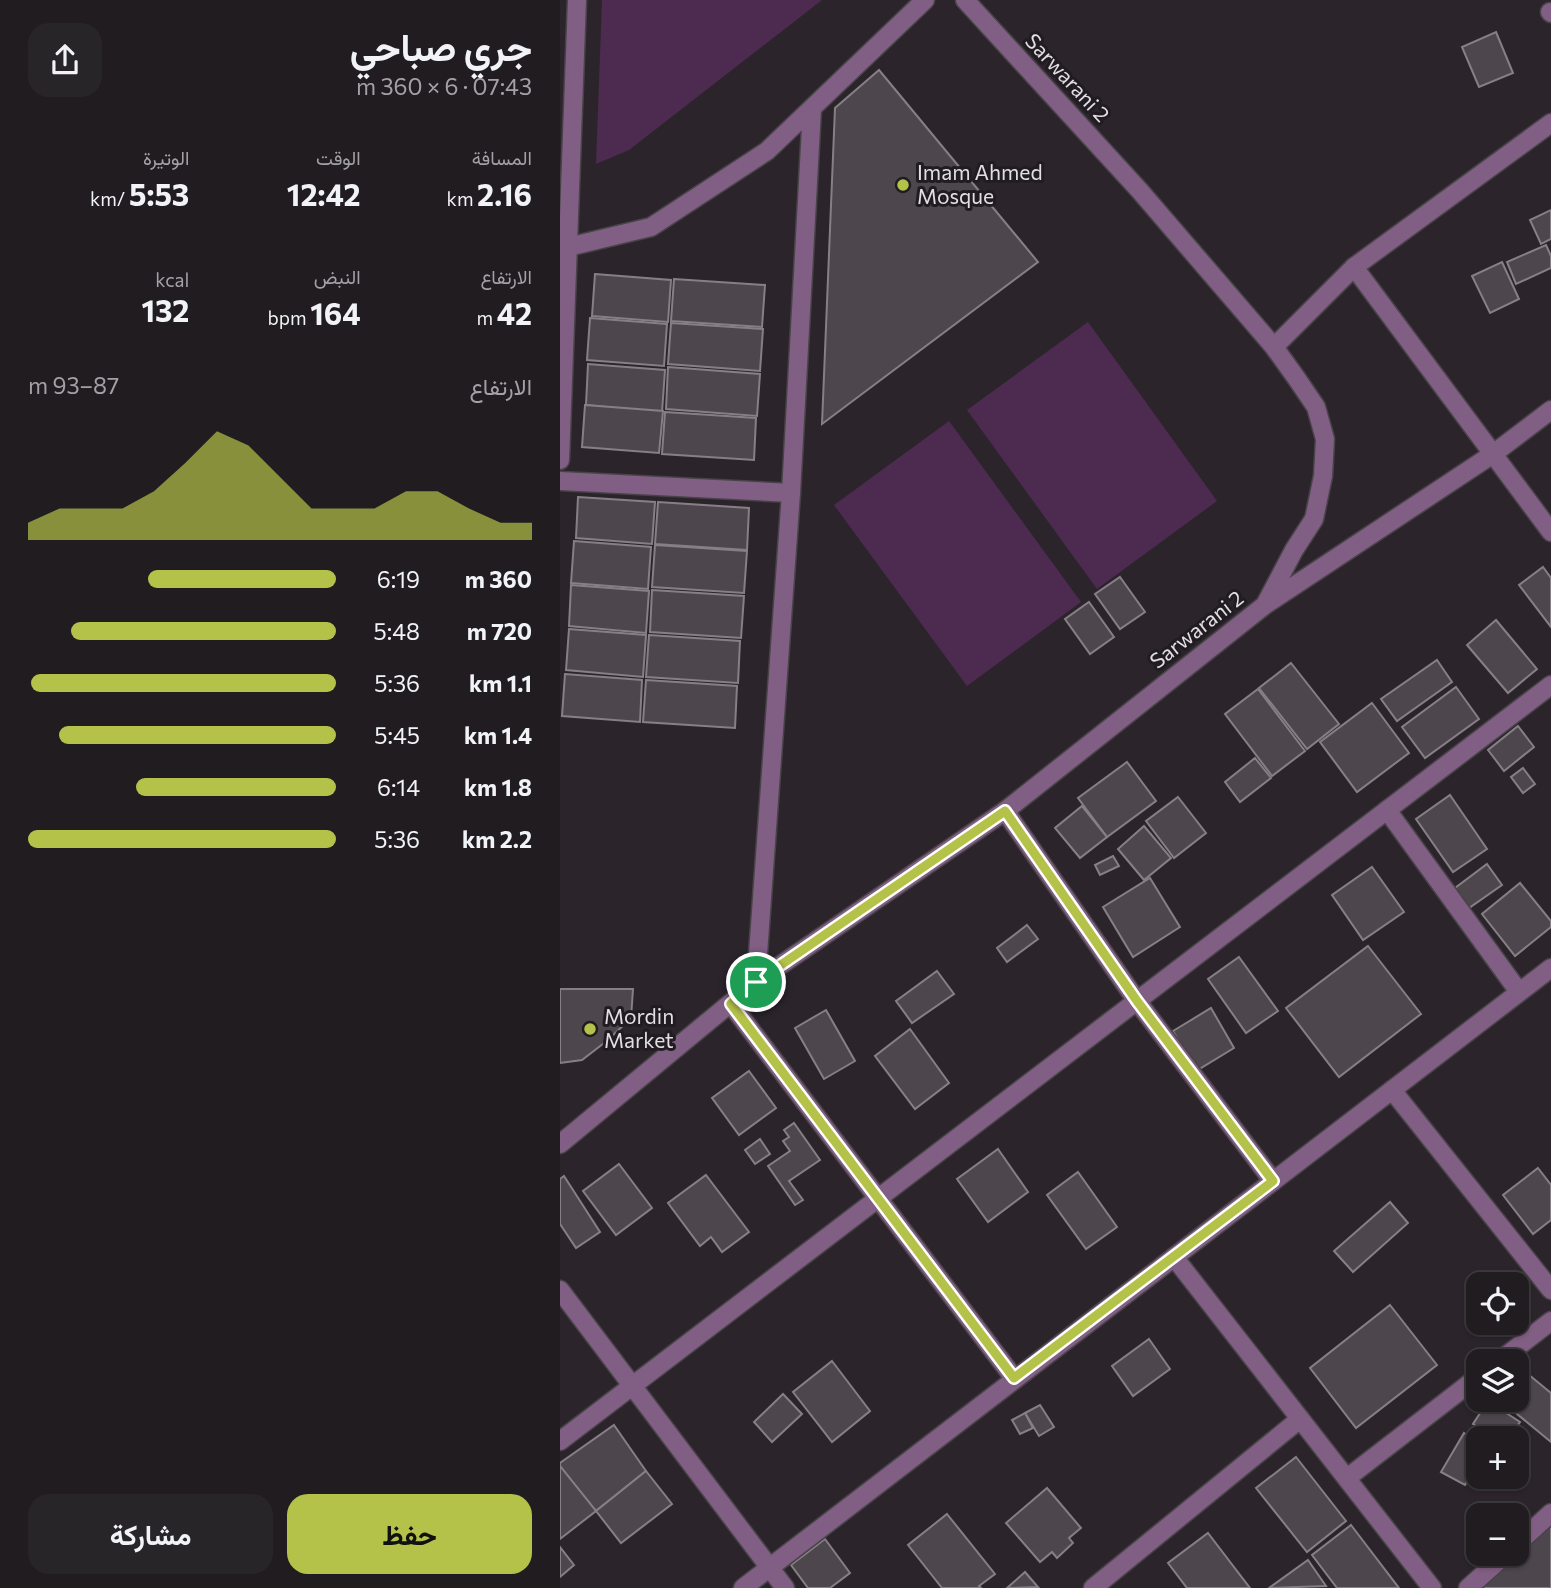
<!DOCTYPE html>
<html lang="ar">
<meta charset="utf-8">
<style>
:root{--surface:#201c20;--page:#282529;--text:#f1f3f6;--muted:#a2a1a5;--line:#3d3a3e;--accent:#b5c249}
body{margin:0;font-family:Commissioner,Vazirmatn,sans-serif;background:var(--page);color:var(--text);direction:rtl;height:100vh;display:flex;flex-direction:column;font-size:26px;white-space:nowrap}
*{box-sizing:border-box;margin:0}
p{font-size:23px;color:var(--muted)}
.icon{flex:none;width:38px;height:38px;fill:none;stroke:currentColor;stroke-width:2;stroke-linecap:round;stroke-linejoin:round}
.map{position:relative;flex:1;overflow:hidden;direction:ltr}
.drawer{display:flex;flex-direction:column;background:var(--surface);width:560px}
.drawer>*{flex:none}
.tools{position:absolute;left:906px;top:1272px;display:grid;gap:14px}
.tools a{display:grid;place-items:center;width:63px;height:63px;border-radius:14px;background:var(--surface);box-shadow:0 2px 5px #0004,0 0 0 2px var(--line);font-size:35px}
.pin{position:absolute;display:grid;place-items:center;width:60px;height:60px;color:#fff;margin:-30px;border:4px solid #fff;border-radius:50%;box-shadow:0 2px 7px #0007}
.round{display:grid;place-items:center;flex:none;width:74px;height:74px;border-radius:21px;background:var(--page)}
.head{display:flex;align-items:center;justify-content:space-between;height:119px;padding:0 28px}
h1{font-size:38px;font-weight:700;line-height:52px}
.metrics{display:grid;grid-template-columns:repeat(3,1fr);gap:10px;height:119px;padding:7px 28px}
.metrics div{display:grid;align-content:center}
.metrics b{font-size:30px;font-weight:700}
.metrics small{font-size:19px;font-weight:400}
.metrics p{font-size:19px}
.chart{height:196px;padding:14px 28px}
.chart p{display:flex;justify-content:space-between}
.chart svg{width:100%;height:126px;margin-top:7px;fill:var(--accent);opacity:.7}
.cta{display:flex;gap:14px;margin-top:auto;padding:14px 28px}
.cta a{flex:1;height:80px;border-radius:21px;background:var(--accent);color:#111;font-size:28px;font-weight:700;line-height:80px;text-align:center}
.cta a+a{background:var(--page);color:var(--text)}
ul{padding:0 28px;list-style:none;font-size:23px}
li{display:grid;grid-template-columns:112px 84px 1fr;align-items:center;height:52px}
li i{height:18px;border-radius:9px;background:var(--accent)}
main{display:flex;flex:1;min-height:0}
.map>svg:first-child{display:block}
.green{fill:#4d2a50}
.building{fill:#4d474d;stroke:#867f86;stroke-width:2}
.lines{fill:none;stroke-linecap:round;stroke-linejoin:round}
.minor-casing{stroke:#484348;stroke-width:21}
.minor{stroke:#815e83;stroke-width:18}
.route-casing{stroke:#fff;stroke-width:14}
.route{stroke:#b5c249;stroke-width:9}
.poi-dot{fill:#b5c249;stroke:#211c22;stroke-width:2.5}
.labels{text-anchor:middle;stroke-width:6;stroke-linejoin:round;paint-order:stroke}
.street-label{font-size:21px;fill:#e2dee2;stroke:#211c22}
.poi-label{font-size:21px;fill:#e2dee2;stroke:#211c22;text-anchor:start}
</style>
<main>
<div class="map">
<svg width="991" height="1588" viewBox="0 0 991 1588">
<rect width="100%" height="100%" fill="#2b252b"/>
<g class="green">
<polygon points="42,0 262,0 69,150 36,164"/>
<polygon points="528,322 657,501 537,589 407,410"/>
<polygon points="389,421 521,602 407,686 274,505"/>
</g>
<g class="building">
<polygon points="936,32 953,73 919,87 902,47"/>
<polygon points="319,70 478,262 262,424 275,108"/>
<polygon points="991,210 991,239 981,244 970,220"/>
<polygon points="986,245 991,256 991,268 956,284 947,262"/>
<polygon points="942,262 959,299 930,313 912,276"/>
<polygon points="35,274 111,280 108,322 32,316"/>
<polygon points="114,279 205,285 202,327 111,321"/>
<polygon points="30,318 107,324 104,366 27,360"/>
<polygon points="111,323 203,329 200,371 108,364"/>
<polygon points="28,364 105,370 102,412 26,405"/>
<polygon points="108,367 200,374 197,416 106,409"/>
<polygon points="25,405 103,411 99,453 22,447"/>
<polygon points="105,412 196,418 194,460 102,454"/>
<polygon points="18,497 95,502 92,544 16,538"/>
<polygon points="98,502 189,508 187,550 95,544"/>
<polygon points="14,541 91,547 88,589 11,583"/>
<polygon points="95,545 187,551 184,593 92,587"/>
<polygon points="983,567 991,578 991,627 959,585"/>
<polygon points="560,577 585,612 560,629 535,594"/>
<polygon points="11,585 89,591 86,633 9,626"/>
<polygon points="92,590 184,596 181,638 90,632"/>
<polygon points="529,602 554,637 530,654 505,619"/>
<polygon points="936,620 977,669 948,693 907,645"/>
<polygon points="9,629 86,635 83,677 6,670"/>
<polygon points="89,635 180,641 178,683 86,677"/>
<polygon points="877,660 892,682 837,721 821,699"/>
<polygon points="731,663 779,724 747,749 699,688"/>
<polygon points="5,674 82,680 80,722 2,716"/>
<polygon points="86,680 177,686 175,728 83,722"/>
<polygon points="896,687 919,719 865,758 842,727"/>
<polygon points="698,689 745,751 712,776 665,714"/>
<polygon points="812,703 849,753 797,792 760,742"/>
<polygon points="958,726 974,747 944,771 928,750"/>
<polygon points="695,758 711,778 680,802 665,782"/>
<polygon points="567,762 596,801 547,837 518,798"/>
<polygon points="963,768 975,784 963,793 951,777"/>
<polygon points="890,795 927,849 893,872 856,819"/>
<polygon points="618,797 646,833 614,858 586,821"/>
<polygon points="522,806 547,837 520,858 495,828"/>
<polygon points="584,826 611,858 584,880 558,849"/>
<polygon points="553,856 559,866 540,875 535,865"/>
<polygon points="927,864 942,885 909,908 895,888"/>
<polygon points="812,867 844,912 803,940 772,895"/>
<polygon points="590,878 620,927 573,957 543,907"/>
<polygon points="960,883 991,921 991,927 955,956 922,914"/>
<polygon points="467,925 478,939 447,962 437,948"/>
<polygon points="808,946 861,1014 779,1077 726,1008"/>
<polygon points="679,957 718,1011 686,1033 648,979"/>
<polygon points="377,971 394,994 352,1023 336,1001"/>
<polygon points="0,989 73,989 71,1018 48,1040 22,1060 0,1063"/>
<polygon points="651,1008 674,1048 636,1071 613,1031"/>
<polygon points="266,1010 295,1061 264,1079 235,1028"/>
<polygon points="350,1029 389,1083 355,1109 315,1056"/>
<polygon points="189,1071 216,1108 179,1135 152,1098"/>
<polygon points="234,1123 260,1160 229,1181 243,1200 235,1205 208,1166 230,1151 223,1141 229,1137 224,1130"/>
<polygon points="200,1139 210,1154 195,1164 185,1150"/>
<polygon points="438,1149 468,1192 428,1222 397,1179"/>
<polygon points="59,1164 92,1208 56,1235 23,1191"/>
<polygon points="978,1168 991,1185 991,1220 973,1234 943,1195"/>
<polygon points="518,1172 557,1227 526,1249 487,1195"/>
<polygon points="146,1175 189,1232 162,1252 151,1237 140,1246 108,1203"/>
<polygon points="4,1176 40,1232 16,1248 0,1224 0,1179"/>
<polygon points="830,1202 848,1223 793,1272 774,1251"/>
<polygon points="830,1305 877,1365 796,1428 750,1368"/>
<polygon points="589,1339 610,1369 573,1396 552,1366"/>
<polygon points="272,1361 310,1411 272,1442 233,1392"/>
<polygon points="957,1365 991,1393 991,1442 940,1400 957,1400"/>
<polygon points="223,1394 242,1414 212,1442 194,1422"/>
<polygon points="928,1401 960,1422 949,1438 935,1438 913,1424"/>
<polygon points="480,1405 494,1427 479,1436 465,1413"/>
<polygon points="465,1413 473,1428 460,1434 452,1420"/>
<polygon points="54,1425 86,1471 36,1511 0,1466 0,1463"/>
<polygon points="904,1433 919,1442 919,1461 905,1485 881,1472"/>
<polygon points="736,1457 786,1521 747,1552 696,1488"/>
<polygon points="0,1466 36,1511 0,1539"/>
<polygon points="86,1471 112,1504 61,1543 36,1511"/>
<polygon points="487,1488 521,1528 509,1538 513,1543 497,1558 492,1552 480,1562 446,1523"/>
<polygon points="387,1514 435,1574 419,1586 421,1588 382,1588 348,1545"/>
<polygon points="791,1525 839,1588 777,1588 752,1555"/>
<polygon points="991,1525 991,1588 921,1588"/>
<polygon points="648,1533 690,1588 627,1588 608,1563"/>
<polygon points="265,1539 290,1573 270,1588 248,1588 231,1565"/>
<polygon points="0,1547 14,1565 0,1577"/>
<polygon points="748,1560 766,1586 709,1588"/>
<polygon points="465,1572 478,1587 447,1588"/>
</g>
<g class="lines">
<defs>
<g id="minor">
<polyline points="990,12 991,13"/>
<polyline points="0,246 8,247 91,227 207,151 365,0"/>
<polyline points="794,267 991,532"/>
<polyline points="714,347 794,267 991,123"/>
<polyline points="0,460 17,0"/>
<polyline points="0,481 231,493"/>
<polyline points="708,603 933,454 991,410"/>
<polyline points="827,810 959,992"/>
<polyline points="445,811 577,1001 713,1181"/>
<polyline points="196,982 231,493 252,109"/>
<polyline points="171,1004 454,1378"/>
<polyline points="832,1090 991,1290"/>
<polyline points="0,1144 196,982 445,811 705,605 734,550 754,519 763,476 765,439 756,407 737,379 714,347 580,191 405,0"/>
<polyline points="614,1257 872,1588"/>
<polyline points="0,1290 225,1588"/>
<polyline points="938,1362 991,1321"/>
<polyline points="0,1441 991,685"/>
<polyline points="787,1478 919,1376"/>
<polyline points="957,1544 991,1513"/>
<polyline points="183,1588 991,968"/>
<polyline points="533,1588 740,1419"/>
<polyline points="908,1588 946,1554"/>
</g>
</defs>
<use href="#minor" class="minor-casing"/>
<use href="#minor" class="minor"/>
</g>
<g class="lines">
<defs>
<polygon id="route" points="445,811 577,1001 713,1181 454,1378 171,1004 196,982"/>
</defs>
<use href="#route" class="route-casing"/>
<use href="#route" class="route"/>
</g>
<g class="poi-dot">
<circle cx="343" cy="185" r="7"/>
<circle cx="30" cy="1029" r="7"/>
</g>
<g class="labels">
<g class="street-label">
<text transform="translate(507 78) rotate(47)" y="7">Sarwarani 2</text>
<text transform="translate(637 630) rotate(-38)" y="7">Sarwarani 2</text>
</g>
<g class="poi-label">
<text x="357" y="180">Imam Ahmed<tspan x="357" dy="24">Mosque</tspan></text>
<text x="44" y="1024">Mordin<tspan x="44" dy="24">Market</tspan></text>
</g>
</g>
</svg>
<div class="tools">
<a><svg class="icon" aria-label="locate" viewBox="0 0 24 24"><circle cx="12" cy="12" r="6"/><path d="M12 2v4M12 18v4M2 12h4M18 12h4"/></svg></a>
<a><svg class="icon" aria-label="layers" viewBox="0 0 24 24"><path d="M12 4l9 5-9 5-9-5zM3 14l9 5 9-5"/></svg></a>
<a>+</a>
<a>−</a>
</div>
<div class="pin" style="left:196px;top:982px;background:#1e9e55"><svg class="icon" aria-label="arrive" viewBox="0 0 24 24"><path d="M6 21V4h12l-3 4 3 4H6"/></svg></div>
</div>
<section class="drawer">
<div class="head"><div><h1>جري صباحي</h1><p>07:43 · 6 × 360 m</p></div><a class="round"><svg class="icon" aria-label="share" viewBox="0 0 24 24"><path d="M12 15V3M7 8l5-5 5 5M5 13v7h14v-7"/></svg></a></div>
<div class="metrics">
<div><p>المسافة</p><b>2.16<small> km</small></b></div>
<div><p>الوقت</p><b>12:42</b></div>
<div><p>الوتيرة</p><b>5:53<small> /km</small></b></div>
</div>
<div class="metrics">
<div><p>الارتفاع</p><b>42<small> m</small></b></div>
<div><p>النبض</p><b>164<small> bpm</small></b></div>
<div><p>kcal</p><b>132</b></div>
</div>
<div class="chart"><p><span>الارتفاع</span>87–93 m</p>
<svg viewBox="0 0 160 44" preserveAspectRatio="none"><path d="M0 44V38L10 33L20 33L30 33L40 27L50 17L60 6L70 11L80 22L90 33L100 33L110 33L120 27L130 27L140 33L150 38L160 38V44z"/></svg>
</div>
<ul>
<li><b>360 m</b>6:19<i style="width:61%"></i></li>
<li><b>720 m</b>5:48<i style="width:86%"></i></li>
<li><b>1.1 km</b>5:36<i style="width:99%"></i></li>
<li><b>1.4 km</b>5:45<i style="width:90%"></i></li>
<li><b>1.8 km</b>6:14<i style="width:65%"></i></li>
<li><b>2.2 km</b>5:36<i style="width:100%"></i></li>
</ul>
<div class="cta"><a>حفظ</a><a>مشاركة</a></div>
</section>
</main>
